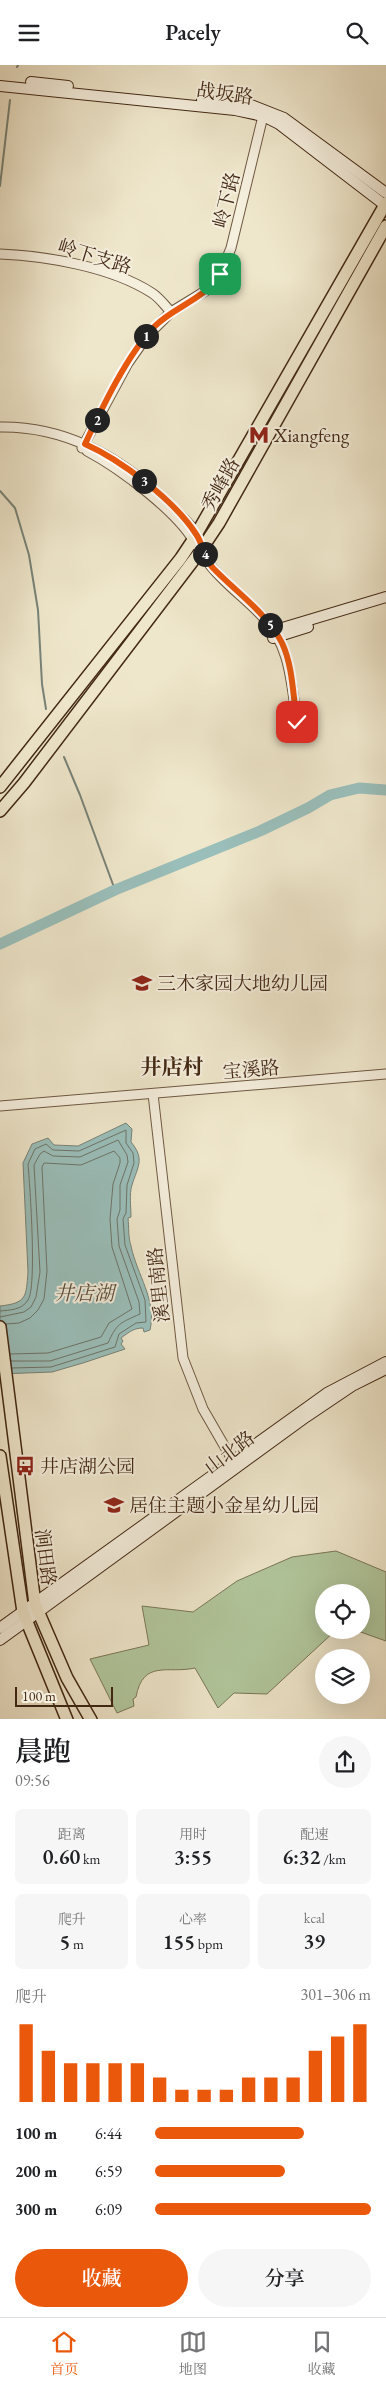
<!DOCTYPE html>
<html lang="zh">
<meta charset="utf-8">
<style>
:root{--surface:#fff;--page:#f6f6f6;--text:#202124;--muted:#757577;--line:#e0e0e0;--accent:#ea580c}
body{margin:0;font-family:"EB Garamond","Noto Serif SC",serif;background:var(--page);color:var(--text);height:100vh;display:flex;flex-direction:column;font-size:19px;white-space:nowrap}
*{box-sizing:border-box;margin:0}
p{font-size:16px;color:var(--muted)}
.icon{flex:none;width:28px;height:28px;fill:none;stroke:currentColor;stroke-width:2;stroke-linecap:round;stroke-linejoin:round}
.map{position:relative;height:1654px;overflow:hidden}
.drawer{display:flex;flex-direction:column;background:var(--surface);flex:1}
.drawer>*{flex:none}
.tools{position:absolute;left:315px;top:1519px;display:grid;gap:10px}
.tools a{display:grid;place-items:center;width:55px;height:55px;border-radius:50%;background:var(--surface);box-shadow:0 5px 20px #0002;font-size:25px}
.scale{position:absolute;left:15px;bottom:12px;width:98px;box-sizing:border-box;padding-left:5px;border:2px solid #432814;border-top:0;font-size:14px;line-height:18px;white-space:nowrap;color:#432814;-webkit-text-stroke:4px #f5efde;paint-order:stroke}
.pin{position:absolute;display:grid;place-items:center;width:42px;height:42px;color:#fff;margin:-21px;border-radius:10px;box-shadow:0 2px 8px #0006}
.km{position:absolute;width:25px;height:25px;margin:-12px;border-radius:50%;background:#222;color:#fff;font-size:14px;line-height:25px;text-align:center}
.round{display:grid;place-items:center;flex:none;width:52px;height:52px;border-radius:26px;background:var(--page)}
.head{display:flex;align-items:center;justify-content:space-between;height:85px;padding:0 15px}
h1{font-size:28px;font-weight:600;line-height:38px}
.figures{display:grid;grid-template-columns:repeat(3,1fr);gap:8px;height:85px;padding:5px 15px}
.figures div{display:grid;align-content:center;border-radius:8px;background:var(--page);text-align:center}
.figures b{font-size:21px;font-weight:600}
.figures small{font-size:14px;font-weight:400}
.figures p{font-size:14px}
.chart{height:140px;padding:10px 15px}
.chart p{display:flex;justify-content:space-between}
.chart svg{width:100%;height:90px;margin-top:5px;stroke:var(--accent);stroke-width:6}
.action{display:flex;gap:10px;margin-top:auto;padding:10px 15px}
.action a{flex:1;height:58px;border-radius:30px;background:var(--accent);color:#fff;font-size:20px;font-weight:600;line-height:58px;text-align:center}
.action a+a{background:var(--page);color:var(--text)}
ul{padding:0 15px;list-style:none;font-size:16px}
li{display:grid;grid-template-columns:80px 60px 1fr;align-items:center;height:38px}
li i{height:12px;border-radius:6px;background:var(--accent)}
header{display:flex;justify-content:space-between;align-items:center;height:65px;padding:0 15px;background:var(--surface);font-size:22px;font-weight:600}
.menu{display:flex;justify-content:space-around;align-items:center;height:70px;border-top:1px solid var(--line);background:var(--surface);font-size:14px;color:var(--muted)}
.menu a{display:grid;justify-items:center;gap:2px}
.menu .current{color:var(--accent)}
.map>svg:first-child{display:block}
.green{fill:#b2c79d;stroke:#7a7858}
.water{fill:#9abfbb;stroke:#778378}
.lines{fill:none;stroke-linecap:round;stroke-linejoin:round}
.shore{stroke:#6e7468;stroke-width:1}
.stream{stroke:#778378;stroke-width:2}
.river{stroke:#9abfbb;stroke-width:11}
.tertiary-casing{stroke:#6e5842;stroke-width:11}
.secondary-casing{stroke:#432814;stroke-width:12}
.primary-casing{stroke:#432814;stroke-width:14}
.tertiary{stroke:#f5efde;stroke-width:9}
.secondary{stroke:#f5efde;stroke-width:10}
.primary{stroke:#efe7cc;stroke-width:11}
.route-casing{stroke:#fff;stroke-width:10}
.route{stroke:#ea580c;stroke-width:6}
.labels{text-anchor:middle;stroke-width:4;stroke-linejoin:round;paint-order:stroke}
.street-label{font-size:19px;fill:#432814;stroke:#f5efde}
.poi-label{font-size:19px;fill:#432814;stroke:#f5efde;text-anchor:start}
.water-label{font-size:20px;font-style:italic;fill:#594e3e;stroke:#f5efde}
.quarter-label{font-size:21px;font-weight:bold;fill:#432814;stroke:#f5efde}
</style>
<header><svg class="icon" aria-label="menu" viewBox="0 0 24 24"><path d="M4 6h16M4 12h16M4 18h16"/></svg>Pacely<svg class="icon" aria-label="search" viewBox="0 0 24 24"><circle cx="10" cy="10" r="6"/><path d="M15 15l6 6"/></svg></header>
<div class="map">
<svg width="386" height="1655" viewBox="0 0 386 1655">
<rect width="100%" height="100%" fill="#efe7cc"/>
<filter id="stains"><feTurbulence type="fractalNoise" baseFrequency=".004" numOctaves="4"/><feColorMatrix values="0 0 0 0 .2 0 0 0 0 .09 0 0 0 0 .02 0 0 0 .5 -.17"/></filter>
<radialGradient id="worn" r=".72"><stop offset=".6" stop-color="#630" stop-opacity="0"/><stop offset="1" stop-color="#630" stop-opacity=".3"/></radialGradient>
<path class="green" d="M 336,1486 L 386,1507 L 386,1576 L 355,1565 L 361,1565 L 361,1528 L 324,1528 L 324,1565 L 336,1565 L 267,1629 L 234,1628 L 218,1643 L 195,1603 C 168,1609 143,1594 136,1632 L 133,1634 L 134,1641 L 117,1648 L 90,1594 L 149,1580 L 142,1541 L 193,1547 L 237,1516 L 292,1492 Z"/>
<path class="water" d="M 126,1058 L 132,1064 L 131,1077 C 145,1094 138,1101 132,1120 C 129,1129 131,1142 131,1152 L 128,1153 C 129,1162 128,1172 131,1181 C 137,1210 157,1235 150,1265 L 144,1267 L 143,1263 C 134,1263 129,1267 121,1273 L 123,1276 L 121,1279 L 125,1284 L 83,1298 L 52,1307 L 0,1309 L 0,1241 C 27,1238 26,1232 28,1207 L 23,1098 L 32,1079 L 48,1073 L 54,1080 L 78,1081 Z"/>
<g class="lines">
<g class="shore">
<path d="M 0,1246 C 10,1245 22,1245 28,1235 C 37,1222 30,1121 28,1099 L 35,1084 L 46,1079 L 53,1085 L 79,1086 L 126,1065 L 126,1078 L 133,1088 L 134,1098 L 127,1120 L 126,1148 L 123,1154 L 125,1180 L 145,1235 L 146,1257 L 136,1258 L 119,1269 L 115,1282 L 51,1302 L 12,1303"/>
<path d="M 0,1252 L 24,1247 L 31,1242 L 36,1232 L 40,1207 L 34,1100 L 40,1089 L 44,1086 L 53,1091 L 80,1092 L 118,1075 L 127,1090 L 128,1097 L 120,1120 L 120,1145 L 117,1154 L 119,1181 L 139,1237 L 140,1249 C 120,1258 117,1258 108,1278 L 50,1296 L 11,1296"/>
<polyline points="6,1259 19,1258 30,1253 38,1245 44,1234 47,1206 42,1102 44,1098 81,1100 114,1086 120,1093 120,1098 113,1119 110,1154 112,1182 132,1244 109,1258 101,1272 48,1288 10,1289"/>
</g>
<g class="stream">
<polyline points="17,2 18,0"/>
<polyline points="0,121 10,35"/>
<polyline points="0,426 15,443 29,490 38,545 42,619 46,644"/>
<polyline points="64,692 80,730 115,825"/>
</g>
<polyline class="river" points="0,879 115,825 260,766 308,743 330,730 359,723 386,725"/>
<defs>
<g id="tertiary">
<path d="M 0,189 C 47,191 112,202 152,228 C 160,233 165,241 171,247"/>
<path d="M 0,362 C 66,361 122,393 168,438 C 178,448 189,457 197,469 C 203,479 204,491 210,500 C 225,519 246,534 262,551 C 291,581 291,618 297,657 L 293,657"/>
<polyline points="82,383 128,298 147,271 171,247 207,225 222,205 231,183 263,51"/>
<path d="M 87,386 C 119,403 180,448 196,480"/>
<polyline points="153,1029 183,1293 203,1344 233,1396"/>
<polyline points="0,1041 386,1009"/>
</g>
<g id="secondary">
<polyline points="31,17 68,21"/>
<polyline points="0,21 235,45 263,51 279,59 386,141"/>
<polyline points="202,35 251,40 284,53 386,128"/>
<polyline points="269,567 386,532"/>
<polyline points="273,573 308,562"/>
<polyline points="0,1563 327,1328 386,1297"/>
<polyline points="0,1575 306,1352 352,1321 386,1304"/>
</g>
<g id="primary">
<polyline points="0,722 181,493 193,475 386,138"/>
<polyline points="0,746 24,718 199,488 219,458 386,161"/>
<polyline points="0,1262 35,1539 67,1613 91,1655"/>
<polyline points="0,1391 23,1547 67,1655"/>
</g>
</defs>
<use href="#tertiary" class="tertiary-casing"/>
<use href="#secondary" class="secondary-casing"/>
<use href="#primary" class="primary-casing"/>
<use href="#tertiary" class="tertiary"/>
<use href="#secondary" class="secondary"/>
<use href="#primary" class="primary"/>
</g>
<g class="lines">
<defs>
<path id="route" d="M 220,209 C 206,234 173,242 154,262 C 127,290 102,343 85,379 C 121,395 174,435 196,469 C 203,479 204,493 213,503 C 236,527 267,548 282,578 C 293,601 293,632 297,657"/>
</defs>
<use href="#route" class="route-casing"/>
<use href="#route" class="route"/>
</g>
<defs>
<symbol id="metro-bare" viewBox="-9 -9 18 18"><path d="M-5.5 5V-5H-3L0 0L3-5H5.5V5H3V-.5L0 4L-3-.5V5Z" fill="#8f2418" stroke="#f5efde" stroke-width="2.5" paint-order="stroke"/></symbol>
<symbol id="school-bare" viewBox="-9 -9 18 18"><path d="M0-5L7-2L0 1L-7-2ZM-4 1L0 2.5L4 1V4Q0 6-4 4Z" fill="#8f2418" stroke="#f5efde" stroke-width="2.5" paint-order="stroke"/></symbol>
<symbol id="bus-bare" viewBox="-9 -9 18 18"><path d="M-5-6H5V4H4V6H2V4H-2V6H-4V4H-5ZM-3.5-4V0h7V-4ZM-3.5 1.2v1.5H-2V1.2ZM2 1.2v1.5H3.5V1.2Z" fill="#8f2418" stroke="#f5efde" stroke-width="2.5" paint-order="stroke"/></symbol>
</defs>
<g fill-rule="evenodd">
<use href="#metro-bare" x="245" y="356" width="28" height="28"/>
<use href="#school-bare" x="128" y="904" width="28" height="28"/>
<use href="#bus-bare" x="11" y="1387" width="28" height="28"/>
<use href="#school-bare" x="100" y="1426" width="28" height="28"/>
</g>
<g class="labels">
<g class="street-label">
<text transform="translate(225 28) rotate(8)" y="7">战坂路</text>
<text transform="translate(226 135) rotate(-76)" y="7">岭下路</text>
<text transform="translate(95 191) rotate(17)" y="7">岭下支路</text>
<text transform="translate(220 419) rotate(-61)" y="7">秀峰路</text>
<text transform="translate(251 1004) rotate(-5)" y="7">宝溪路</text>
<text transform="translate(158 1220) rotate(-96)" y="7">溪里南路</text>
<text transform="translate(229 1387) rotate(-37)" y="7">山北路</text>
<text transform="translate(46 1492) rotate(83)" y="7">涧田路</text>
</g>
<g class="poi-label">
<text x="274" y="377">Xiangfeng</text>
<text x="157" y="925">三木家园大地幼儿园</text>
<text x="40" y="1408">井店湖公园</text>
<text x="129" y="1447">居住主题小金星幼儿园</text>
</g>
<g class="water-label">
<text x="84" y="1235">井店湖</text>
</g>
<g class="quarter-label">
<text x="172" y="1009">井店村</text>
</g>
</g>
<rect width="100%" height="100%" filter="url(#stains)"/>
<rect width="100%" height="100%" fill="url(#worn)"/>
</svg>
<div class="tools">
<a><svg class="icon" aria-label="locate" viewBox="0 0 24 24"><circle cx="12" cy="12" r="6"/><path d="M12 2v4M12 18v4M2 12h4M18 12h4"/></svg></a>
<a><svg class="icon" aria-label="layers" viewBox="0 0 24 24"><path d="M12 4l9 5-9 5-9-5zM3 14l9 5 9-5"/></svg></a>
</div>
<div class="scale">100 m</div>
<div class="pin" style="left:220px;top:209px;background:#1e9e55"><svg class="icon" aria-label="arrive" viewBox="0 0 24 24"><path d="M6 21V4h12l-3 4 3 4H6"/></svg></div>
<div class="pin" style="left:297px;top:657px;background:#d93025"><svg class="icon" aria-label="check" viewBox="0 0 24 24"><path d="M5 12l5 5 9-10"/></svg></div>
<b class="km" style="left:146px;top:271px">1</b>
<b class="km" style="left:97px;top:355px">2</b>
<b class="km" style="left:144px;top:416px">3</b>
<b class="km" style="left:205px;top:489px">4</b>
<b class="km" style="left:270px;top:560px">5</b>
</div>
<section class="drawer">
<div class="head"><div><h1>晨跑</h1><p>09:56</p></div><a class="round"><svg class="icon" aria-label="share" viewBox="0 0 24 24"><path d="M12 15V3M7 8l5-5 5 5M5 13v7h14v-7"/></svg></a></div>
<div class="figures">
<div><p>距离</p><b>0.60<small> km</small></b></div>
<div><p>用时</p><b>3:55</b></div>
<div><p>配速</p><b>6:32<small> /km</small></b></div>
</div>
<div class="figures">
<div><p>爬升</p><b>5<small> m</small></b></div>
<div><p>心率</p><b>155<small> bpm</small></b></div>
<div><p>kcal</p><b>39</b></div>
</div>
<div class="chart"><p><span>爬升</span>301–306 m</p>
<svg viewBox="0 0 160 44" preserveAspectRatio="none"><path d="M5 44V6M15 44V19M25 44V25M35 44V25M45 44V25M55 44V25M65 44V32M75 44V38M85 44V38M95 44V38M105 44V32M115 44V32M125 44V32M135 44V19M145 44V12M155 44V6"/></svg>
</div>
<ul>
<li><b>100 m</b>6:44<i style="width:69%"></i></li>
<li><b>200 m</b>6:59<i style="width:60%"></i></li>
<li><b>300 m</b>6:09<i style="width:100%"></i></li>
</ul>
<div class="action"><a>收藏</a><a>分享</a></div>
</section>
<nav class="menu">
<a class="current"><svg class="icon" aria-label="home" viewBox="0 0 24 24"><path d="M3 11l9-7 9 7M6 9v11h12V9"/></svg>首页</a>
<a><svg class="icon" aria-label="map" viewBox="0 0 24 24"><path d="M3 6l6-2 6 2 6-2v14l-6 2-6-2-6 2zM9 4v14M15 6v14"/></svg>地图</a>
<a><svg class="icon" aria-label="saved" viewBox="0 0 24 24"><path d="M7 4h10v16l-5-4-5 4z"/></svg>收藏</a>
</nav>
